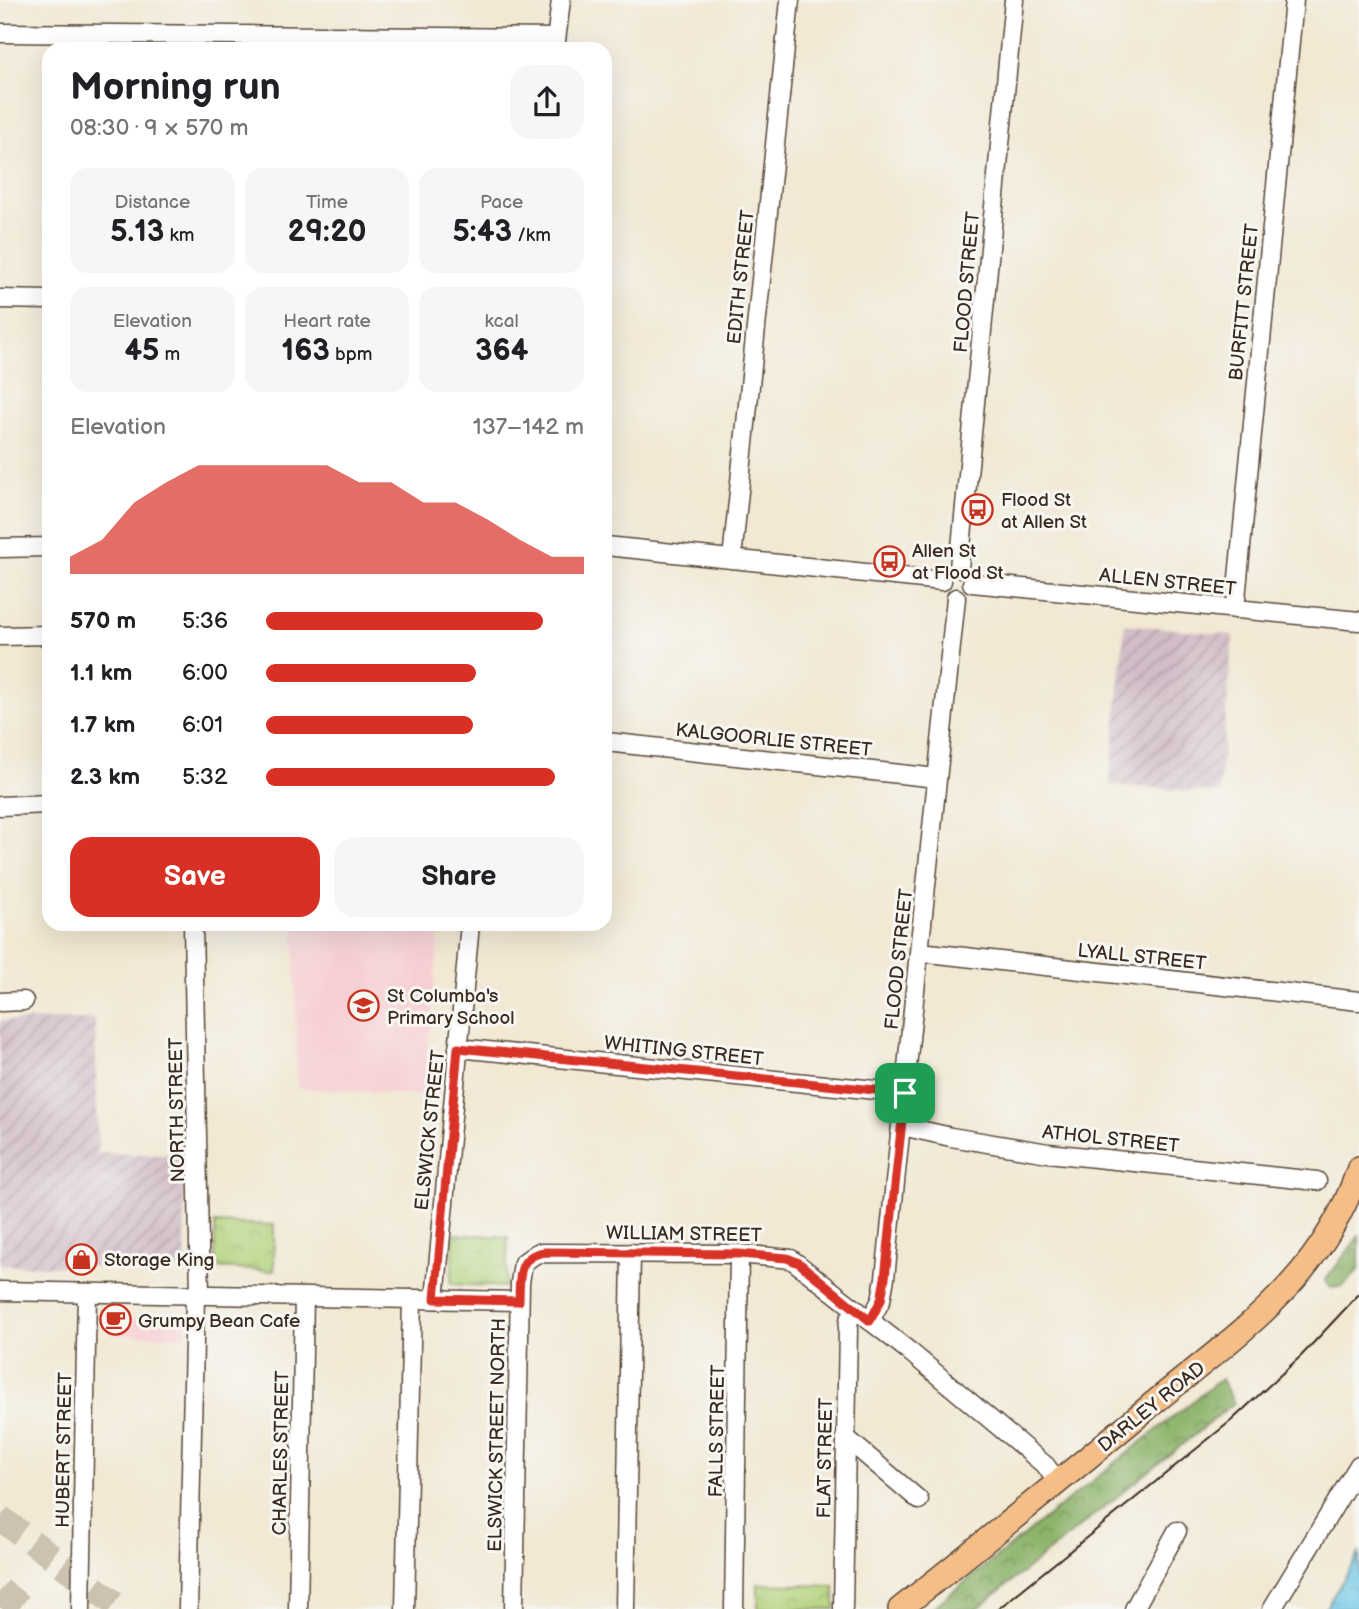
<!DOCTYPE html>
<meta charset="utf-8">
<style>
:root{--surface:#fff;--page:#f6f6f6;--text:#202124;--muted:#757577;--accent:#d93025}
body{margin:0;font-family:"Balsamiq Sans",sans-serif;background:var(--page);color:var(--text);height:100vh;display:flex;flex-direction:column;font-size:26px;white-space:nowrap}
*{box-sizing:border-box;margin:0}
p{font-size:23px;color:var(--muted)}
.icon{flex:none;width:38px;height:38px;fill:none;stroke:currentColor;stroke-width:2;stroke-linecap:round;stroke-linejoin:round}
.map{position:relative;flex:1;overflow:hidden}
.details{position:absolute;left:42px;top:42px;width:570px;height:889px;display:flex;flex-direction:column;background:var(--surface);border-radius:21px;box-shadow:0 7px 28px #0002}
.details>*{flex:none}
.pin{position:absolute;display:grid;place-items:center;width:60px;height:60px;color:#fff;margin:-30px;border-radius:14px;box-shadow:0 4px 10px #0006}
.round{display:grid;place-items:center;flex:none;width:74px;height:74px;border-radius:21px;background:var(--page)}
.overview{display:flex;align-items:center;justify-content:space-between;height:119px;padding:0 28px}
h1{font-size:38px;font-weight:700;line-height:52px}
.metrics{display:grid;grid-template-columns:repeat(3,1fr);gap:10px;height:119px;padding:7px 28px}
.metrics div{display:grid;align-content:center;border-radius:18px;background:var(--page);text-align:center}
.metrics b{font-size:30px;font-weight:700}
.metrics small{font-size:19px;font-weight:400}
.metrics p{font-size:19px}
.chart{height:196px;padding:14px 28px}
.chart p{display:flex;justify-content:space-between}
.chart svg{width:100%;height:126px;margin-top:7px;fill:var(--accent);opacity:.7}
.cta{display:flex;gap:14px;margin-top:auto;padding:14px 28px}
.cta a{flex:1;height:80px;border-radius:21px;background:var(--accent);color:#fff;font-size:28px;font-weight:700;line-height:80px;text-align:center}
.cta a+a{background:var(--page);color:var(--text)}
ul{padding:0 28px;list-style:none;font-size:23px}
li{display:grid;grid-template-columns:112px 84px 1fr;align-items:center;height:52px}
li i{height:18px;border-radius:9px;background:var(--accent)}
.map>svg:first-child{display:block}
.built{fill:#f7cfd3}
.industrial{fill:url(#industrial-furrows)}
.forest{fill:url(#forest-crowns);stroke:#646e44;stroke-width:2}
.park{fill:url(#park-crowns);stroke:#767e4c;stroke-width:2}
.water{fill:url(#water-ripples);stroke:#527882;stroke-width:2}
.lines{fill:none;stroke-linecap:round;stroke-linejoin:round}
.highway-tunnel{stroke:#cdc2af;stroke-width:26;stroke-dasharray:26 13;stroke-linecap:butt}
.minor-casing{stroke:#564639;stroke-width:21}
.major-casing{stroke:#564639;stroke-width:26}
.minor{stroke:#fff;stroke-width:18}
.major{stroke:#f6be87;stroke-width:23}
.tram{stroke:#3b2a1e;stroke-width:2}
.route-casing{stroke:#fff;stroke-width:14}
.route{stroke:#d93025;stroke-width:9}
.labels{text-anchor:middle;stroke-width:6;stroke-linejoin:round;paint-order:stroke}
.street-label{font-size:19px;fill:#3b2a1e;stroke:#f6f6f2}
.poi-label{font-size:19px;fill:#3b2a1e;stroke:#f6f6f2;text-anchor:start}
</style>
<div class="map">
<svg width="1359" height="1609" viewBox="0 0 1359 1609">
<defs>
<pattern id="industrial-furrows" width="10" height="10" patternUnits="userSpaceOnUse" patternTransform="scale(1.75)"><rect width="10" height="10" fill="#d2bdc7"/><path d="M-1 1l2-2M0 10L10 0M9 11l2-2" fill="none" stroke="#ac9aa1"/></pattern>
<pattern id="forest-crowns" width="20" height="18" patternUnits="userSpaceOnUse" patternTransform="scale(1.75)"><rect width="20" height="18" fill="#8cb369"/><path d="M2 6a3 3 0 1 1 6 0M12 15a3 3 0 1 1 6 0" fill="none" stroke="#749256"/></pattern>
<pattern id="park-crowns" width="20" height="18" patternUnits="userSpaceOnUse" patternTransform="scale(1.75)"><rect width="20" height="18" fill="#b0d179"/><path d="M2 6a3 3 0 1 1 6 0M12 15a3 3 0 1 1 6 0" fill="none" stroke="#98b468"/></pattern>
<pattern id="water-ripples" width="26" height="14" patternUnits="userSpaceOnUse" patternTransform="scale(1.75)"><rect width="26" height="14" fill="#6ac5e7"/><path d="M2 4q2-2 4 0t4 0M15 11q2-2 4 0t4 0" fill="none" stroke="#5da9c6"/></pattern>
</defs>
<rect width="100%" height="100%" fill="#f6f6f2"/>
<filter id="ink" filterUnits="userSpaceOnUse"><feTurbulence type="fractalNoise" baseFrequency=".0143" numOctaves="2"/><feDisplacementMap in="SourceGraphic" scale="14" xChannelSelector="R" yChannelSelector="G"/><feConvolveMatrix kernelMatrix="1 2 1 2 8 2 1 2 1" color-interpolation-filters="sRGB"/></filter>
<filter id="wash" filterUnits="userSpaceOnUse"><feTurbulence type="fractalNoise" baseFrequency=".00686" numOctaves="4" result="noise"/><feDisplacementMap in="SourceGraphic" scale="28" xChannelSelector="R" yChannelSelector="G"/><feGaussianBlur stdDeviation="1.57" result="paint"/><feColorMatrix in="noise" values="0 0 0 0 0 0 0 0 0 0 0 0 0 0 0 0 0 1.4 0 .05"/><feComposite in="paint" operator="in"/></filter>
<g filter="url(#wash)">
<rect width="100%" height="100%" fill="#f2e8d3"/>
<g class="built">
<polygon points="294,924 440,924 424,1095 297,1088"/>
<polygon points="110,1319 186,1321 186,1336 110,1335"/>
</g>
<g class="industrial">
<polygon points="1125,624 1233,635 1219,793 1110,785"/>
<polygon points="95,1019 98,1153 183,1155 186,1269 0,1265 0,1021"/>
</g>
<g class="forest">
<polygon points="1359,1236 1359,1269 1343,1286 1332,1288 1325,1281"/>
<polygon points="1221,1379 1234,1403 977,1609 931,1609"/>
</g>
<g class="park">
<polygon points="215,1223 274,1225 274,1271 215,1268"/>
<polygon points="454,1234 508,1237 506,1287 451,1284"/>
<polygon points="758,1584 835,1586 835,1609 758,1609"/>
</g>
<polygon class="water" points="1359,1554 1359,1609 1325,1609"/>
</g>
<g filter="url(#ink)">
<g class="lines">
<g class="highway-tunnel">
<polyline points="0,1518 122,1609"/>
<polyline points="0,1591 24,1609"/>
</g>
<defs>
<g id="minor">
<polyline points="0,33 556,38"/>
<polyline points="555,49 561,0"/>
<polyline points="0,299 49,300"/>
<polyline points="606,546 942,581"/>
<polyline points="0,548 49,547"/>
<polyline points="732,559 790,0"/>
<polyline points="959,568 1014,0"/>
<polyline points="972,583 1359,621"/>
<polyline points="1235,609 1294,0"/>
<polyline points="0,636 49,635"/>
<polyline points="606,742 937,778"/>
<polyline points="0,806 49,804"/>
<polyline points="193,924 200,1296"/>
<polyline points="920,952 1359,1001"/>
<polyline points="0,1002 24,1001"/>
<polyline points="458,1048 905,1093"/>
<polyline points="902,1126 951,1137 1048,1153 1317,1181"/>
<polyline points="0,1291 519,1301"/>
<polyline points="435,1299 470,924"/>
<polyline points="870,1321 881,1300 885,1278 956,598"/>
<polyline points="845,1437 919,1500"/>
<polyline points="81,1609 87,1293"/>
<polyline points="188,1609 195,1296"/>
<polyline points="298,1609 304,1298"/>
<polyline points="405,1609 412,1299"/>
<polyline points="514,1609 520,1283 523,1263 537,1253 739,1254 791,1259 909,1351 1046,1466 1058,1483"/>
<polyline points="625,1609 631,1253"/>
<polyline points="734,1609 739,1254"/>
<polyline points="843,1609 848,1328 849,1320 856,1309"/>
<polyline points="1134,1609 1177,1531"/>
<polyline points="1272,1609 1359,1465"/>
</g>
<path id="major" d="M 900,1609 C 982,1544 1064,1478 1144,1411 C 1232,1337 1321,1283 1359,1168"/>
</defs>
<use href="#minor" class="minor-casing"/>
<use href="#major" class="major-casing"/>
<use href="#minor" class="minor"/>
<use href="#major" class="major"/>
<polyline class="tram" points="998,1609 1232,1420 1302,1355 1359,1294"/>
</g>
</g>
<g class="lines" filter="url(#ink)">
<defs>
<path id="route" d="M 458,1048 L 905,1093 L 885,1278 L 881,1300 L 870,1321 L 799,1263 L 787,1258 L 739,1254 L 545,1252 C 516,1256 520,1278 519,1301 L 435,1299 Z"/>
</defs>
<use href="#route" class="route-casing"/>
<use href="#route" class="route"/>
</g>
<defs>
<symbol id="bus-ring" viewBox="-11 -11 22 22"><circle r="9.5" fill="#f6f6f2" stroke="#c8321e" stroke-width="1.5"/><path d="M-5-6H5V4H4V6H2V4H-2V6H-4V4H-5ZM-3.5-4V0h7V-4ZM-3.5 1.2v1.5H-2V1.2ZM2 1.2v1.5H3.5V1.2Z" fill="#c8321e"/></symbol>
<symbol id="school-ring" viewBox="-11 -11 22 22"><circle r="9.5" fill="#f6f6f2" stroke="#c8321e" stroke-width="1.5"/><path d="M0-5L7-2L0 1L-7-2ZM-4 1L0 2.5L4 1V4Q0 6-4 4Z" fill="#c8321e"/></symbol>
<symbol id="shop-ring" viewBox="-11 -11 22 22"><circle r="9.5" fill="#f6f6f2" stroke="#c8321e" stroke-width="1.5"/><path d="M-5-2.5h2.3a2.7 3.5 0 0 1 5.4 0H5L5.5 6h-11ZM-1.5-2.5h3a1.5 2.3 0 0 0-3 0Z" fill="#c8321e"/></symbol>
<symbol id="cafe-ring" viewBox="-11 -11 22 22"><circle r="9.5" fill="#f6f6f2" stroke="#c8321e" stroke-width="1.5"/><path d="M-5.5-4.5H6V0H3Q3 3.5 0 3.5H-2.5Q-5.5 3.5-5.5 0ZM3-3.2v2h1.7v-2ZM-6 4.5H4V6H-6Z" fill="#c8321e"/></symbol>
</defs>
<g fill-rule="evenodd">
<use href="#bus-ring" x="960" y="492" width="35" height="35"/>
<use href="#bus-ring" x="872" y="544" width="35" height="35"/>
<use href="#school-ring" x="346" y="988" width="35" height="35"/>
<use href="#shop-ring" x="64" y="1242" width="35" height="35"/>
<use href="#cafe-ring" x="98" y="1302" width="35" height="35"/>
</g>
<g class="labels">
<g class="street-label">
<text transform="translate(740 277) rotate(-84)" y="7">EDITH STREET</text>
<text transform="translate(966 282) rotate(-85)" y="7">FLOOD STREET</text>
<text transform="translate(1243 302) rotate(-84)" y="7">BURFITT STREET</text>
<text transform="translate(1168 581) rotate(6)" y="7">ALLEN STREET</text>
<text transform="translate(774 739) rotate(6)" y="7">KALGOORLIE STREET</text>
<text transform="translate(1142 956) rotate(6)" y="7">LYALL STREET</text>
<text transform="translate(898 959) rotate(-84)" y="7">FLOOD STREET</text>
<text transform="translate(684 1050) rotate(6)" y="7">WHITING STREET</text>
<text transform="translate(176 1110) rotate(-91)" y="7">NORTH STREET</text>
<text transform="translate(429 1130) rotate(-84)" y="7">ELSWICK STREET</text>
<text transform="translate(1111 1138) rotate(6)" y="7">ATHOL STREET</text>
<text transform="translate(684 1233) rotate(1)" y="7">WILLIAM STREET</text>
<text transform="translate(1151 1406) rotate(-39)" y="7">DARLEY ROAD</text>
<text transform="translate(716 1431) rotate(-89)" y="7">FALLS STREET</text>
<text transform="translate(496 1435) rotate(-89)" y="7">ELSWICK STREET NORTH</text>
<text transform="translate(63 1450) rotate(-89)" y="7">HUBERT STREET</text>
<text transform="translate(280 1453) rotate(-89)" y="7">CHARLES STREET</text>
<text transform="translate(824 1458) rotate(-89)" y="7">FLAT STREET</text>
</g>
<g class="poi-label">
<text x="1001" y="506">Flood St<tspan x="1001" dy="22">at Allen St</tspan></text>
<text x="912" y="557">Allen St<tspan x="912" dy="22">at Flood St</tspan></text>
<text x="387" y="1002">St Columba's<tspan x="387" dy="22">Primary School</tspan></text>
<text x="104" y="1266">Storage King</text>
<text x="138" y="1327">Grumpy Bean Cafe</text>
</g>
</g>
</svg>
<div class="pin" style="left:905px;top:1093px;background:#1e9e55"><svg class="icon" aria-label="arrive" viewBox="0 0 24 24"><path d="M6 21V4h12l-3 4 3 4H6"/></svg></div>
<section class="details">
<div class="overview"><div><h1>Morning run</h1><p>08:30 · 9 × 570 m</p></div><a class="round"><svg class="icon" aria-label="share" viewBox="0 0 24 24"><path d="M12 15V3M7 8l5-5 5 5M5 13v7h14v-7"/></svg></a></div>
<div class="metrics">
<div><p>Distance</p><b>5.13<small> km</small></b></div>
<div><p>Time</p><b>29:20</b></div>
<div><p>Pace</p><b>5:43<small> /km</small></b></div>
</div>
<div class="metrics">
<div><p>Elevation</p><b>45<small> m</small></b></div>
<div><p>Heart rate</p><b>163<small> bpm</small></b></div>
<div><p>kcal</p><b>364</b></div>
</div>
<div class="chart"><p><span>Elevation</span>137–142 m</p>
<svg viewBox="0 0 160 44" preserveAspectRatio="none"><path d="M0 44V38L10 32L20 19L30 12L40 6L50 6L60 6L70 6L80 6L90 12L100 12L110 19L120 19L130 25L140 32L150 38L160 38V44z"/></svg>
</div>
<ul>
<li><b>570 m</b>5:36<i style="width:87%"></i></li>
<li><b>1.1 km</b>6:00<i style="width:66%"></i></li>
<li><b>1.7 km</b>6:01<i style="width:65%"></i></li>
<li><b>2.3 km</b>5:32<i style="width:91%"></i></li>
</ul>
<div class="cta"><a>Save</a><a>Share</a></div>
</section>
</div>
